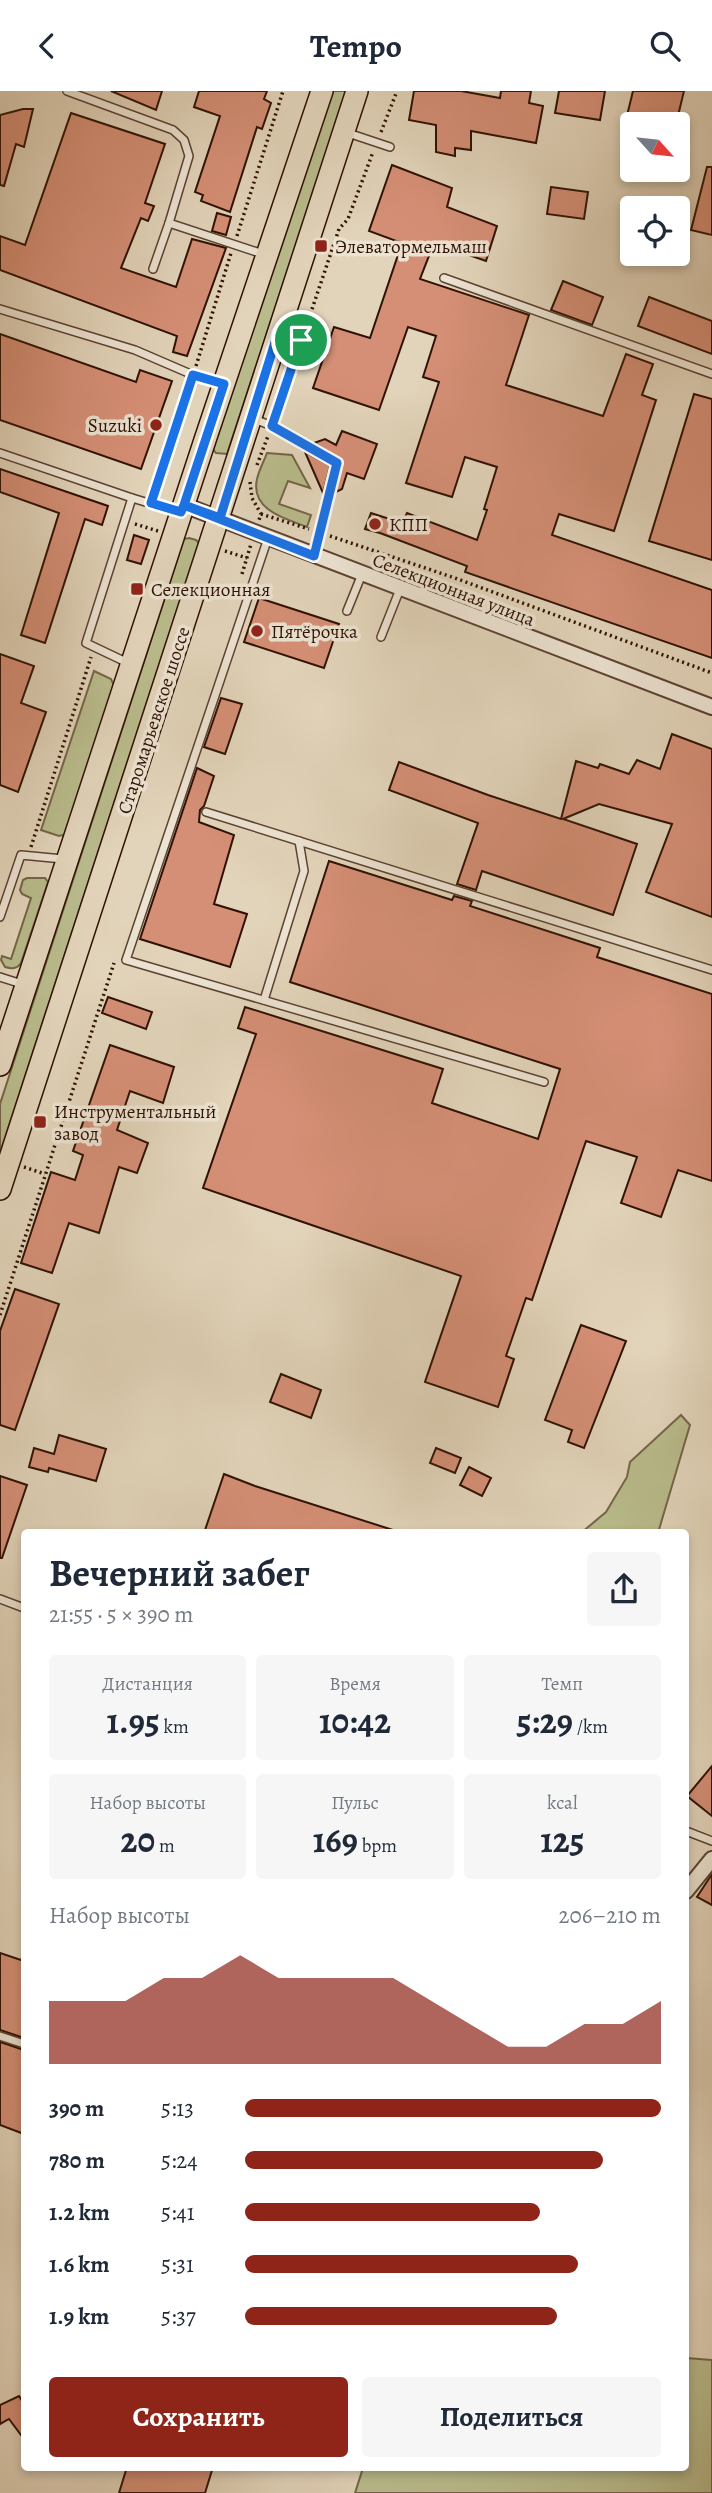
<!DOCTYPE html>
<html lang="ru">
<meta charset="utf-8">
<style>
:root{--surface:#fff;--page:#f6f6f7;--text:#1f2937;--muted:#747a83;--accent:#8f2418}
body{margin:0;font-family:Alegreya,serif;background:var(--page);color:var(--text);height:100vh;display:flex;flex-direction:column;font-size:26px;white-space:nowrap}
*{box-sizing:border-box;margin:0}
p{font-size:23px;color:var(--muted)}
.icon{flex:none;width:38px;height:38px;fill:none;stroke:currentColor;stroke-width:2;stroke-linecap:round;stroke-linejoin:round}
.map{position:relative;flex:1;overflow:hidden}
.details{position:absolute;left:21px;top:1438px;width:668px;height:942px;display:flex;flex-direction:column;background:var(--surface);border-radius:7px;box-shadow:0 4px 10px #0003}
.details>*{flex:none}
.needle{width:46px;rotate:117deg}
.tools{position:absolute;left:620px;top:21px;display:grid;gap:14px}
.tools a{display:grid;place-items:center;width:70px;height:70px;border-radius:7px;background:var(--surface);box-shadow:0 4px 10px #0003;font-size:35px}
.pin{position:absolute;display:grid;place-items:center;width:60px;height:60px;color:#fff;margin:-30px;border:4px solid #fff;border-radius:50%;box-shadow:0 2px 7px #0007}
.round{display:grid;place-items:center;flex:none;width:74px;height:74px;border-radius:7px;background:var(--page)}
.headline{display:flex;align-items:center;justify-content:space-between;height:119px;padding:0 28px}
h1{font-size:38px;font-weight:700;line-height:52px}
.figures{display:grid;grid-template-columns:repeat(3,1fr);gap:10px;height:119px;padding:7px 28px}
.figures div{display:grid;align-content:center;border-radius:7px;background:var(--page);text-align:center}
.figures b{font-size:35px;font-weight:700}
.figures small{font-size:19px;font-weight:400}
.figures p{font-size:19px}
.chart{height:196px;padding:14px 28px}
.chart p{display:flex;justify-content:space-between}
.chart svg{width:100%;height:126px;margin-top:7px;fill:var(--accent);opacity:.7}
.button{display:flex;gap:14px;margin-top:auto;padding:14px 28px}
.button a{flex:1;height:80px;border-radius:7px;background:var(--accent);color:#fff;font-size:28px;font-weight:700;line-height:80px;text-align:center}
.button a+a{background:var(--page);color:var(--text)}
ul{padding:0 28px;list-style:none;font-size:23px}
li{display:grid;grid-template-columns:112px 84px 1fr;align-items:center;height:52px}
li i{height:18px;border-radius:9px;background:var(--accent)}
header{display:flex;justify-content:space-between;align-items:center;height:91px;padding:0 28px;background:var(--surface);font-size:32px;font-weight:700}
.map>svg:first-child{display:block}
.green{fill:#b9bb8c;stroke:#746648;stroke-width:2}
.building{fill:#d58f76;stroke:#2f1103;stroke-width:2}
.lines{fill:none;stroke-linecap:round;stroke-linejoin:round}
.service-casing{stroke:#5c4231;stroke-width:10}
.minor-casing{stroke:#5c4231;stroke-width:18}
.primary-casing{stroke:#2f1103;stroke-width:24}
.path{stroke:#2f1103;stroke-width:3.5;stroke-dasharray:2 3.5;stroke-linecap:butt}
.service{stroke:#ece3d2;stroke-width:7}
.minor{stroke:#ece3d2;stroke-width:14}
.primary{stroke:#e2d4ba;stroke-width:21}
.route-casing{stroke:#fff;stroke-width:14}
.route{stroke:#1a73e8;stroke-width:9}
.poi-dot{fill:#8f2418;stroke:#ece3d2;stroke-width:2.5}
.labels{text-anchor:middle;stroke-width:7;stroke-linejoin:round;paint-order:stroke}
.poi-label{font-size:19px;fill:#2f1103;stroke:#ece3d2;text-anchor:start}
.street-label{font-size:19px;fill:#2f1103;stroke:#ece3d2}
</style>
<header><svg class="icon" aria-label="back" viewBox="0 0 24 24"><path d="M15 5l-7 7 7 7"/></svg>Tempo<svg class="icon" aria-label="search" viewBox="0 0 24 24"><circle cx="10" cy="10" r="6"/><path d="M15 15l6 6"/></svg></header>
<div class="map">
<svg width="712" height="2402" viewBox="0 0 712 2402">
<rect width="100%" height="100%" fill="#e2d4ba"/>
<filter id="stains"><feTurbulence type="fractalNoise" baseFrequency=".00286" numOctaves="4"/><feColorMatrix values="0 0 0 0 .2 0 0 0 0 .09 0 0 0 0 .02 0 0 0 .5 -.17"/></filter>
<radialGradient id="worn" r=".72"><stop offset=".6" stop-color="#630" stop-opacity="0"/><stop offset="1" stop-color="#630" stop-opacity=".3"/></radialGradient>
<g class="green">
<polygon points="332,0 347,0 227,363 216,362 213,358"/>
<path d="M 267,362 L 292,364 L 310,397 L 288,390 L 279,413 L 311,424 L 307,436 C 286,428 250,419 257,388 C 259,379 264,370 267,362 Z"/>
<polygon points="189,447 196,449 199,452 0,1062 0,1013 184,448"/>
<polygon points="94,580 111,588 115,597 67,743 59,745 41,739"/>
<path d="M 27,787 L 45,787 L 48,791 L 21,872 C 17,878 12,878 5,876 L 1,869 L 2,865 L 11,868 L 31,807 L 22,803 L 20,799 L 23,789 Z"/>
<polygon points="681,1324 690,1334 658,1442 581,1442 606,1421 627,1386 630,1371"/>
<polygon points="686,2267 712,2269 712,2402 355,2402 363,2377 686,2376"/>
</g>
<g class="building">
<polygon points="111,0 162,0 156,19"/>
<polygon points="199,0 267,0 264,8 271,12 262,38 257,36 230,121 201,110 203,104 195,101 220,25 194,16"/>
<polygon points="414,0 461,0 500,7 501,0 531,0 529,12 543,15 536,52 471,40 471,59 455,57 455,65 436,61 436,34 409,29"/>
<polygon points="559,0 605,0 600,29 555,22"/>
<polygon points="633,0 684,0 676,33 625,33"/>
<polygon points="23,18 33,18 24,56 16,53 4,95 0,94 0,24"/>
<polygon points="71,22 165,53 145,112 154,115 148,130 141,127 121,177 176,196 192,148 226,157 187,265 173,261 177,245 0,179 0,145 25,154"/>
<polygon points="392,74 452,97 447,116 497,135 486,170 434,152 420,188 529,224 506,294 603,325 626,263 653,273 642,304 656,309 614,440 559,423 552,444 712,499 712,567 465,481 467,475 380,442 365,438 371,422 402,432 407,422 477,449 487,419 484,418 497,376 465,366 452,406 406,392 439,291 423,286 436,245 408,236 379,319 313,297 334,236 370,247 402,152 369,140"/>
<polygon points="707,76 712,76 712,144 691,139"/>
<polygon points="551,96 588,101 584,128 547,123"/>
<polygon points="217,122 231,126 226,144 212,140"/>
<polygon points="563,190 603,206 592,234 551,219"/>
<polygon points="649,206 712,230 712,263 638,235"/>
<polygon points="0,243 136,291 140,279 172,290 141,378 0,329"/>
<polygon points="694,303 712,308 712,469 649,450"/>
<polygon points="342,340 377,353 364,388 347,382 342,398 336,401 342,369 314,352 325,348 336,354"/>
<polygon points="305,361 330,375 323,402"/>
<polygon points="0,378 108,415 102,434 85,428 45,552 21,544 59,422 0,401"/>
<polygon points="134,444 149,449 141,473 127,469"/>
<polygon points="259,507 339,533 324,577 244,551"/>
<polygon points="0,563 34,575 21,612 46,621 18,701 0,694"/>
<polygon points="221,607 242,613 225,663 204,656"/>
<polygon points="672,643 712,658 712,826 646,801 672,733 599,713 563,728 637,753 613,824 482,780 476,799 457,793 478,732 389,699 399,671 488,704 561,728 576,670 598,677 600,673 629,683 637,669 660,678"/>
<polygon points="197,677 214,685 204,715 200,719 199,731 234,744 214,813 247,823 230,876 140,848"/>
<polygon points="329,770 452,809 454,805 472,810 470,815 600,857 597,866 712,903 712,1090 678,1079 661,1126 621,1112 637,1066 586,1050 532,1209 526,1207 506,1265 514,1268 498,1316 425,1291 461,1185 203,1097 256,943 238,937 245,916 443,978 432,1012 538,1048 560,978 290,891"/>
<polygon points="108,906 152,921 146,938 102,922"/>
<polygon points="110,954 174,976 163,1012 130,1000 117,1039 148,1052 137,1082 119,1076 99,1142 69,1132 52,1182 21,1172 51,1081 75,1089 83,1064 73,1060"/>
<polygon points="15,1198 59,1213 15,1339 0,1334 0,1240"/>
<polygon points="581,1234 626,1250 584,1357 568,1351 572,1339 545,1329"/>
<polygon points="281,1283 321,1299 311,1327 270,1311"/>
<polygon points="59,1344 106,1358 96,1390 49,1377 48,1381 29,1376 34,1357 54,1363"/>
<polygon points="436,1357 461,1367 455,1382 430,1372"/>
<polygon points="469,1376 491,1387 482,1405 460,1394"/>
<polygon points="224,1383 255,1395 393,1439 393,1442 204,1442"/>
<polygon points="0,1385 27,1394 2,1467 0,1467"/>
<polygon points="712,1675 712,1725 687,1705"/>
<polygon points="712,1783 712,1814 697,1806"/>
<polygon points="0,1862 24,1870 24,1947 0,1939"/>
<polygon points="0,1951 24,1959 24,2043 0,2034"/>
<polygon points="19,2305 24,2313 24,2348 9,2328 0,2333 0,2314"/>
<polygon points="127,2376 213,2376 205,2402 119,2402"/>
</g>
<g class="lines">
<defs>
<g id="service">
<polyline points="67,0 173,39 184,49 189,65 169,132 263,163"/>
<polyline points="348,42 390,56"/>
<polyline points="153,178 169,132"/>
<polyline points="444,187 712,283"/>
<polyline points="0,218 135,259 193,284"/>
<polyline points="280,243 320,254"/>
<polyline points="254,328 272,335 337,372 314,465"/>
<polyline points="0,362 132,407"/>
<polyline points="151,412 193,284 223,292"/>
<polyline points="268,447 126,869 544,991"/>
<polyline points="347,520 362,483"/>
<polyline points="381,546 400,498"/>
<polyline points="128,572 86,552 132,407 179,421"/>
<polyline points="206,721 712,879"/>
<polyline points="0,826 21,764 63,768"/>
<polyline points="0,886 25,894"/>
<polyline points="264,909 304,780 299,750"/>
<polyline points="0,1508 24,1517"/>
<polyline points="686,1740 712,1750"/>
<polyline points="0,1945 24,1953"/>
</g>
<g id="minor">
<polyline points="184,414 712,616"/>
<polyline points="686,1800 712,1768"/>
</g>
<g id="primary">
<polyline points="0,974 205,349 322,0"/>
<polyline points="0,1098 357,0"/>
</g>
</defs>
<use href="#service" class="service-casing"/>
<use href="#minor" class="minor-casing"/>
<use href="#primary" class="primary-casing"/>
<g class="path">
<polyline points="381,41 397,0"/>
<polyline points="237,145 283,0"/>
<polyline points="305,239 339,138 348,128 373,61"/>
<polyline points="196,275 231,162"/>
<polyline points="276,325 298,259"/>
<polyline points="257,374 268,345"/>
<polyline points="250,391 252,407 261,423 259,429"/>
<polyline points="261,423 309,438"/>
<polyline points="135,433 158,440"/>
<polyline points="330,445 455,487 712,582"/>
<polyline points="225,460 247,467"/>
<polyline points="242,483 251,453"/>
<polyline points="31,756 91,566"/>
<polyline points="24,1076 45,1083"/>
<polyline points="0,1224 114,872"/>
</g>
<use href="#service" class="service"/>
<use href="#minor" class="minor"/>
<use href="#primary" class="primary"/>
</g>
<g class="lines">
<defs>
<polyline id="route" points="301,249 278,242 220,427 184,414 224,293 193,284 151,412 181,421 184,414 314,465 337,372 272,335 301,249"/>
</defs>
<use href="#route" class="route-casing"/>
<use href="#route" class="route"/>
</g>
<g class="poi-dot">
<rect x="314" y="148" width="14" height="14" rx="3.5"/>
<circle cx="156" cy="334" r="7"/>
<circle cx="375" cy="433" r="7"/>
<rect x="130" y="491" width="14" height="14" rx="3.5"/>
<circle cx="257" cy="540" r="7"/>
<rect x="33" y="1024" width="14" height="14" rx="3.5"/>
</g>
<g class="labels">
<g class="poi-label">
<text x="335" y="162">Элеватормельмаш</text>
<text x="142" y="341" text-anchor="end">Suzuki</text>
<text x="389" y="440">КПП</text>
<text x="151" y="505">Селекционная</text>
<text x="271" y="547">Пятёрочка</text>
<text x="54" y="1027">Инструментальный<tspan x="54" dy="22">завод</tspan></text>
</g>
<g class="street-label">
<text transform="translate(454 498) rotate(21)" y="7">Селекционная улица</text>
<text transform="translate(153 629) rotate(-72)" y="7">Старомарьевское шоссе</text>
</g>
</g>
<rect width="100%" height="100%" filter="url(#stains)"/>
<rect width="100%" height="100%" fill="url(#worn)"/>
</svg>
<div class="tools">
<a><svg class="needle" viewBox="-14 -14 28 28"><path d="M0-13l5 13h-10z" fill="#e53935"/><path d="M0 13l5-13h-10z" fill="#747a83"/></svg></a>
<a><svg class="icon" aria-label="locate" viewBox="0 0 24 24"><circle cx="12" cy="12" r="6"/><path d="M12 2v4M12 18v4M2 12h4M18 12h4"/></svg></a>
</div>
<div class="pin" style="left:301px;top:249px;background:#1e9e55"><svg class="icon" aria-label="arrive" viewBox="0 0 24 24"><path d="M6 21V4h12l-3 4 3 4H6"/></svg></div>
<section class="details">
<div class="headline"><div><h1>Вечерний забег</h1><p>21:55 · 5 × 390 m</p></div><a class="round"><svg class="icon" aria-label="share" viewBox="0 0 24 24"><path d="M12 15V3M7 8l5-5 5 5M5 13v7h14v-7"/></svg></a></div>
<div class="figures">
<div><p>Дистанция</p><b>1.95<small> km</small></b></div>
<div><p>Время</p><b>10:42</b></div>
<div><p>Темп</p><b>5:29<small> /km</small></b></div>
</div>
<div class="figures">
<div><p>Набор высоты</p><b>20<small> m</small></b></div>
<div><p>Пульс</p><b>169<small> bpm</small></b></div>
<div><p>kcal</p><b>125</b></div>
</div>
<div class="chart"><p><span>Набор высоты</span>206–210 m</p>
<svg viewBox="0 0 160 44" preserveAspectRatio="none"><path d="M0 44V22L10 22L20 22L30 14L40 14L50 6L60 14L70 14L80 14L90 14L100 22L110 30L120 38L130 38L140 30L150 30L160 22V44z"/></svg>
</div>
<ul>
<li><b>390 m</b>5:13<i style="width:100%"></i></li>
<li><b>780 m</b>5:24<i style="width:86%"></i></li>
<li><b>1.2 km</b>5:41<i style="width:71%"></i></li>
<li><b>1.6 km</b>5:31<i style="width:80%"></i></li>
<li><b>1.9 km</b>5:37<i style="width:75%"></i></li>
</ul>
<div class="button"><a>Сохранить</a><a>Поделиться</a></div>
</section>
</div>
